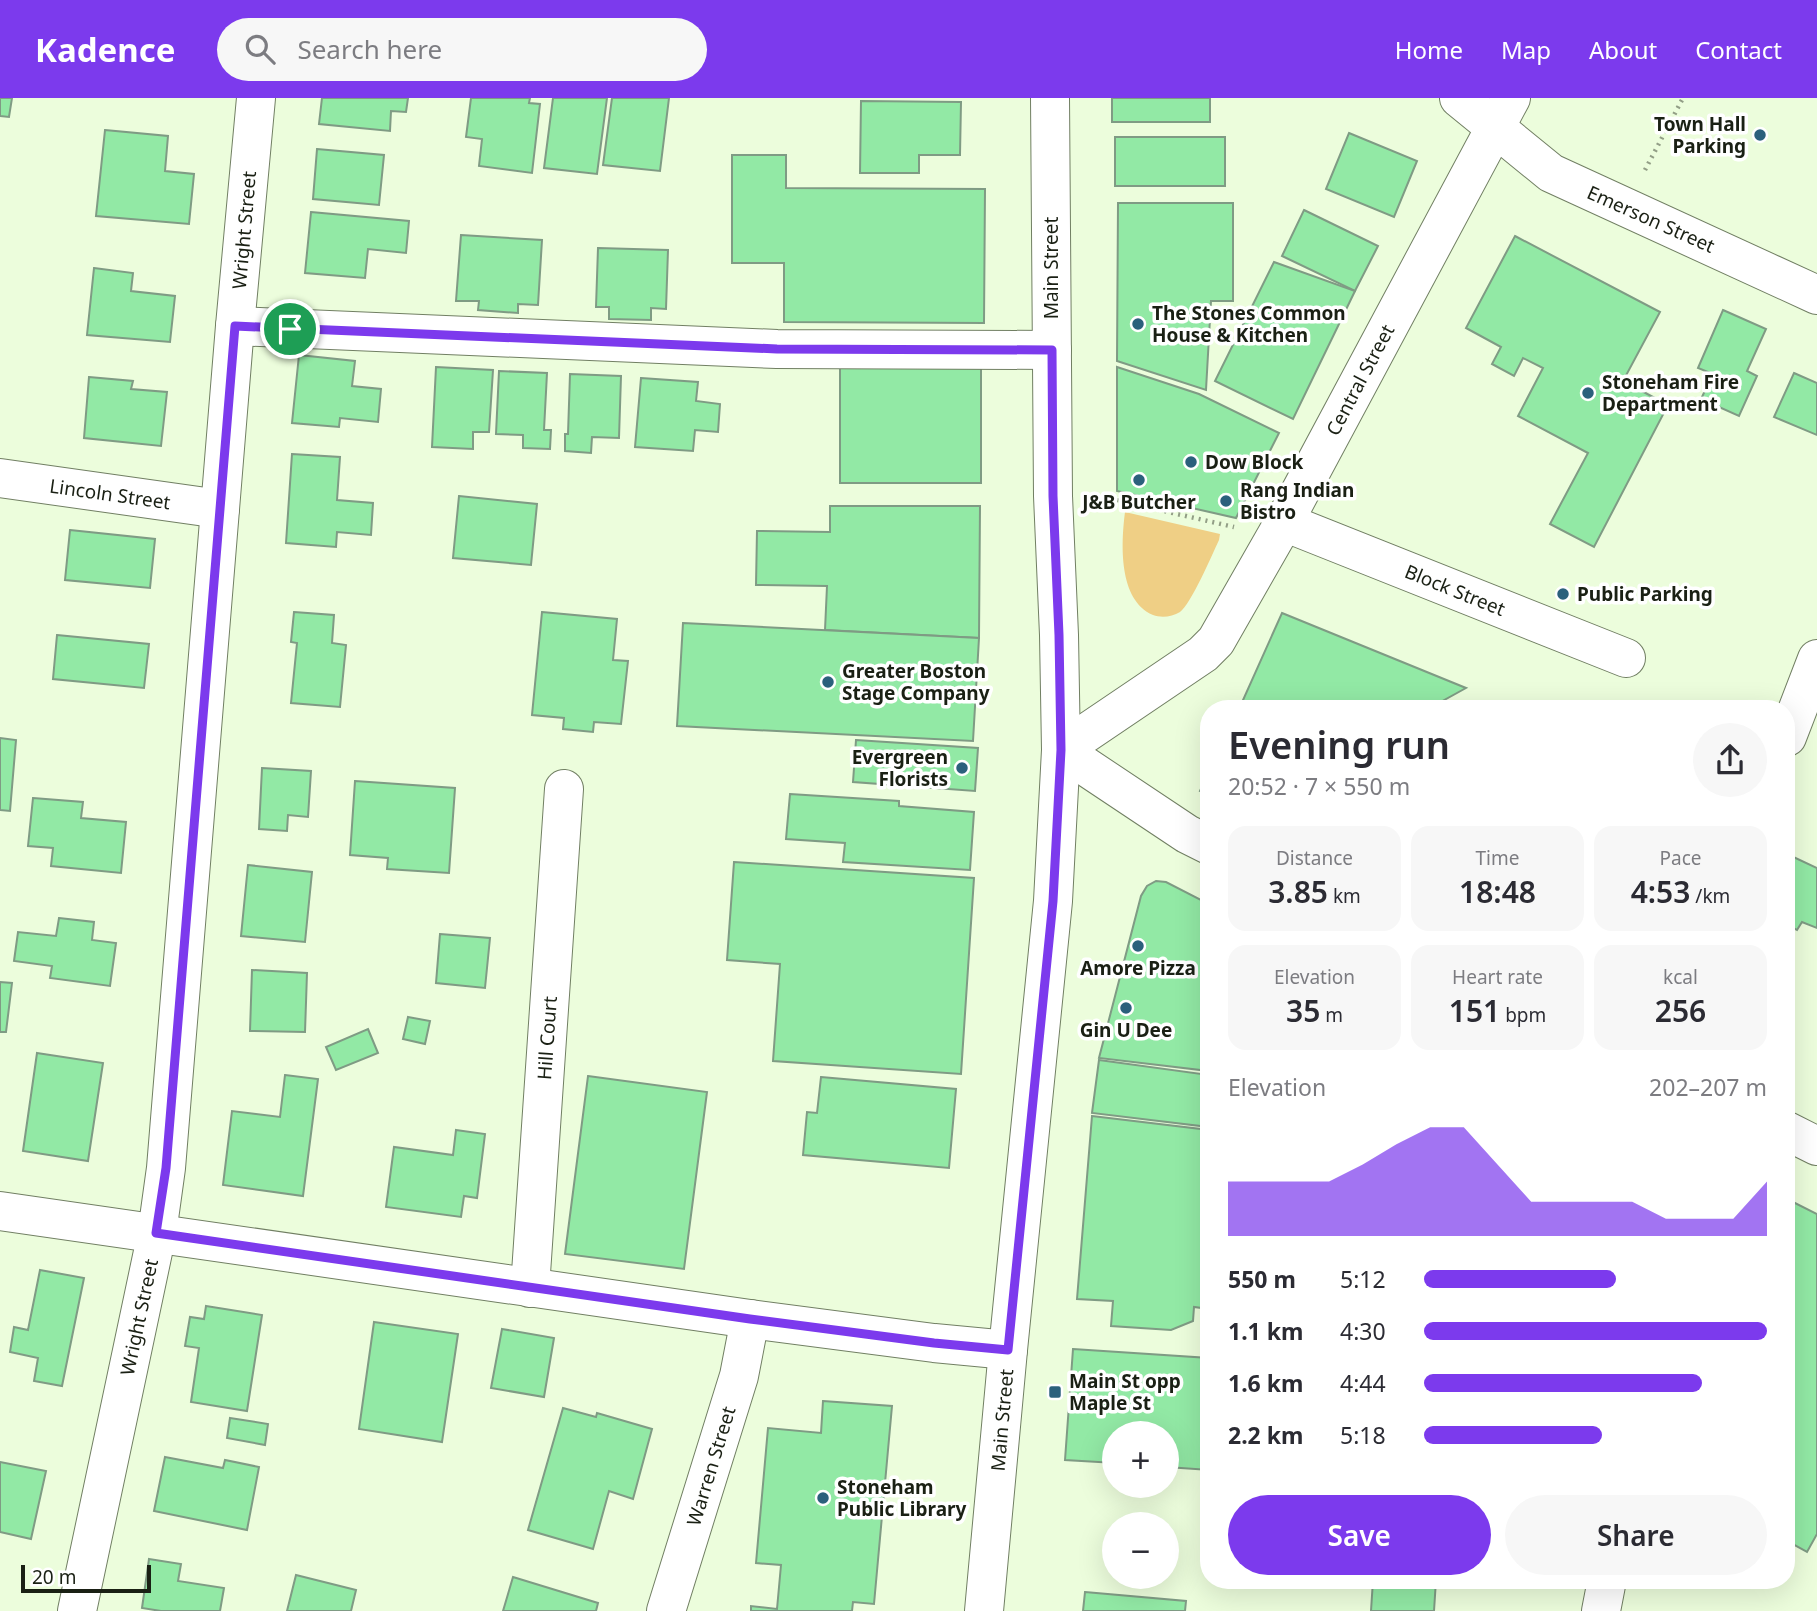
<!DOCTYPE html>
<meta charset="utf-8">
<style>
:root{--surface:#fff;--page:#f7f7f7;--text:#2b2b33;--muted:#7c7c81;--accent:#7c3aed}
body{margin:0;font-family:"Noto Sans",sans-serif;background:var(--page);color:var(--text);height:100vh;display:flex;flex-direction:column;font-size:26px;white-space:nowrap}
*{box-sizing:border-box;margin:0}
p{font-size:23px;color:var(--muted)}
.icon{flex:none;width:38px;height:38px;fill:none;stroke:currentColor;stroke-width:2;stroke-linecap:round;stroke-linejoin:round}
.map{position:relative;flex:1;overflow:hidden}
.sheet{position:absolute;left:1200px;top:602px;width:595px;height:889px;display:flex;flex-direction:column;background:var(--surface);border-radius:28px;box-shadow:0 7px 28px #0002}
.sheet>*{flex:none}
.controls{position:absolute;left:1102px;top:1323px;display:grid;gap:14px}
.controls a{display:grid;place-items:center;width:77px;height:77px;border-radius:50%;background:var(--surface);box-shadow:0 7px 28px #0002;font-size:35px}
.scale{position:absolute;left:21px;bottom:18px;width:130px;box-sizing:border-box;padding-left:7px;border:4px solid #1a2014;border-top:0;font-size:19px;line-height:24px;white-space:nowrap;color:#1a2014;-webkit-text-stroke:5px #fff;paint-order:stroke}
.pin{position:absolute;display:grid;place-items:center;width:60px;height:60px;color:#fff;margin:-30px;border:4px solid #fff;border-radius:50%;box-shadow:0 2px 7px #0007}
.round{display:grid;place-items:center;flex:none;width:74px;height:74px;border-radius:37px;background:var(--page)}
.summary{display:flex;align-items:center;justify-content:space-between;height:119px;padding:0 28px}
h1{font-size:38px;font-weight:600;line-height:52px}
.metrics{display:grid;grid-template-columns:repeat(3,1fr);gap:10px;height:119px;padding:7px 28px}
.metrics div{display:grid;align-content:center;border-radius:18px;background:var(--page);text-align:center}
.metrics b{font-size:30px;font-weight:600}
.metrics small{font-size:19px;font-weight:400}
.metrics p{font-size:19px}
.chart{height:196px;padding:14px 28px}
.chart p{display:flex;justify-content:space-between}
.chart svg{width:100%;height:126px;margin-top:7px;fill:var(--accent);opacity:.7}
.primary-button{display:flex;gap:14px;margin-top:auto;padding:14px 28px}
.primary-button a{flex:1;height:80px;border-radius:42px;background:var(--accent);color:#fff;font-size:28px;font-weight:600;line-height:80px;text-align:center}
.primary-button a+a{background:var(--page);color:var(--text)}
ul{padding:0 28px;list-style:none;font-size:23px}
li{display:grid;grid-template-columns:112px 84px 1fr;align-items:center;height:52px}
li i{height:18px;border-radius:9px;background:var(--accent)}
header{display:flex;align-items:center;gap:42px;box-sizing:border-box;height:98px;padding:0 35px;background:var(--accent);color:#fff}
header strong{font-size:33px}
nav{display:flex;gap:38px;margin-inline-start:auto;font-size:24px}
.search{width:490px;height:63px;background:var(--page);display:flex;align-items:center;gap:18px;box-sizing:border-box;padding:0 24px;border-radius:38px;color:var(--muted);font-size:26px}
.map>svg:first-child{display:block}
.green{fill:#efcf85}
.building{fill:#92e9a5;stroke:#7f9b84;stroke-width:2}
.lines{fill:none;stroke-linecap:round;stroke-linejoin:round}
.minor-casing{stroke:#717f63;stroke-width:40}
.tertiary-casing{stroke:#717f63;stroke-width:40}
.secondary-casing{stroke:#717f63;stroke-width:40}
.primary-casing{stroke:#717f63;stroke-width:40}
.path{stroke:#929e86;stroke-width:4.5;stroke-dasharray:2 5;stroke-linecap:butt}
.minor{stroke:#fff;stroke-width:38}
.tertiary{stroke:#fff;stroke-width:38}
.secondary{stroke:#fff;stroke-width:38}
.primary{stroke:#fff;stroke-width:38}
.route-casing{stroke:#fff;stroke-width:14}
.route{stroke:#7c3aed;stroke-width:9}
.poi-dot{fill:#2b607c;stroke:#fff;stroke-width:2.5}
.labels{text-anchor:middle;stroke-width:7;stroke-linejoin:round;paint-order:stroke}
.poi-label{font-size:19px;font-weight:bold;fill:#1a2014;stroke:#fff;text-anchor:start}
.street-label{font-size:19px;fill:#1a2014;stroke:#fff}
</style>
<header>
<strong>Kadence</strong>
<div class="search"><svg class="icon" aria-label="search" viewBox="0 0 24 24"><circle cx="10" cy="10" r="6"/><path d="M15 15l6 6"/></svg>Search here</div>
<nav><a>Home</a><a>Map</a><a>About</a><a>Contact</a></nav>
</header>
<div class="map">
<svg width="1817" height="1513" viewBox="0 0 1817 1513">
<rect width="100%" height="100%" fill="#ecfddc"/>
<path class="green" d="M 1125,414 L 1220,436 L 1219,442 C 1212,457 1191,506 1180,514 C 1172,519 1161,520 1153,517 C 1118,502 1121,445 1125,414 Z"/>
<g class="building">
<polygon points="0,0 12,0 9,19 0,18"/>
<polygon points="322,0 408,0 406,14 391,13 390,33 319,26"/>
<polygon points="471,0 530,0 529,5 540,6 532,75 479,68 482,41 466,39"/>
<polygon points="553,0 607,0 597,76 544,70"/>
<polygon points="612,0 669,0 660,73 603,67"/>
<rect x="1112" y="0" width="98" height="24"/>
<polygon points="861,3 961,4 960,57 919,57 919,75 860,75"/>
<polygon points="105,32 168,38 165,73 194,76 189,126 96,118"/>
<polygon points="1349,35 1417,63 1394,119 1326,91"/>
<rect x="1115" y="39" width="110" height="49"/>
<polygon points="317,51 384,57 379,107 313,101"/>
<polygon points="732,57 786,57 786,90 985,91 984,225 784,224 784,165 732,165"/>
<polygon points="1118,105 1233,105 1233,203 1211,203 1206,292 1117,263"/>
<polygon points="1304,112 1378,148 1355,193 1282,158"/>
<polygon points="311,114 409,123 406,155 368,151 365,180 305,175"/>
<polygon points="461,137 542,142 538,207 518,206 518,215 478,212 479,203 456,203"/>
<polygon points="1515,138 1660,214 1623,283 1668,307 1594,449 1550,426 1588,355 1518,318 1543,270 1523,260 1514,278 1492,266 1501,249 1466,230"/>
<polygon points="598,150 668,152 666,211 651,210 651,222 609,221 609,209 596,209"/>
<polygon points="1274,164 1355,193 1293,321 1215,283"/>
<polygon points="94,170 133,175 131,193 175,198 170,244 87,237"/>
<polygon points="1723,212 1766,231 1747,273 1757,278 1739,318 1701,301 1713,276 1698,270"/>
<polygon points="299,257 355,263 352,288 381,291 378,324 340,320 339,329 292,325"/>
<polygon points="840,266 981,267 981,385 840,385"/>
<polygon points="436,269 493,272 489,334 473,334 473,351 432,349"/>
<polygon points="1117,269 1199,296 1279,335 1236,420 1117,393"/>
<polygon points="499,273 547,275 544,332 551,332 550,351 523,350 523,337 496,336"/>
<polygon points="1794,275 1817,285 1817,337 1774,319"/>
<polygon points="570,276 621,278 619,340 592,339 591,355 565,353 565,336 568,336"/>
<polygon points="89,279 133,283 131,291 167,294 161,348 84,340"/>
<polygon points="641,280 698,284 696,303 720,306 718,334 695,332 693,353 635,349"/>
<polygon points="292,356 340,359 337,402 373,405 371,437 337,434 336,449 286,445"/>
<polygon points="459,398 537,406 531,467 453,460"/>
<polygon points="830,408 980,408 979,540 825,532 827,488 756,487 757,433 830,434"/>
<polygon points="70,432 155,441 150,490 65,482"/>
<polygon points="294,514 334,517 332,545 346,547 340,609 291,605 297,545 291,544"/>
<polygon points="542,514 617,521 613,562 628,563 621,626 594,624 593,634 563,631 564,620 532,617"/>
<polygon points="1282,515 1466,590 1439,605 1436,611 1239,611"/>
<polygon points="683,525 979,540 973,643 677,628"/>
<polygon points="57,537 149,546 144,590 53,581"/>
<polygon points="0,640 16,642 10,713 0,712"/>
<polygon points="856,642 978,650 975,693 853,684"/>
<polygon points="262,670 311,673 308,719 288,717 287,733 259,731"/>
<polygon points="1209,673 1209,697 1200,693"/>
<polygon points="355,683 455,690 449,775 387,771 388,760 350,757"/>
<polygon points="790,696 899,703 899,708 974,714 970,772 843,764 845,745 786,741"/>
<polygon points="33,700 83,704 81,720 126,724 121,775 51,768 53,750 28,748"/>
<polygon points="1787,756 1817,770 1817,830 1802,824 1797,832 1787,827"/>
<polygon points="734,764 974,780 961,976 773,963 780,866 727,862"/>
<polygon points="248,767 312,774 305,844 241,838"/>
<polygon points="1156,783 1166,784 1209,806 1209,839 1201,877 1209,880 1209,973 1099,960 1141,798 1147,788"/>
<polygon points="59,820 94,824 92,842 116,845 110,888 50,880 52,868 14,863 18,834 56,838"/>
<polygon points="440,836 490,840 485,890 436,885"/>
<polygon points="1209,839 1209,880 1201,877"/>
<polygon points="252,872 307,875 305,934 250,933"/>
<polygon points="0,884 12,885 6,934 0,934"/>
<polygon points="408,919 430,923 425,946 403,941"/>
<polygon points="368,931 378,955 336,972 326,949"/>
<polygon points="37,955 103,965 88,1063 23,1053"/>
<polygon points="1099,962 1209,977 1209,1029 1092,1015"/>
<polygon points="285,977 318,981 303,1098 223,1087 232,1013 280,1019"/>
<polygon points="588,978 707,994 684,1171 565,1156"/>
<polygon points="821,979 956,991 949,1070 803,1057 807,1014 817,1015"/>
<polygon points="1092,1018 1209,1032 1209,1211 1194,1209 1193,1223 1171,1232 1111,1228 1113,1203 1077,1201"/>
<polygon points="456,1032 485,1036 477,1100 464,1098 461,1119 386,1109 394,1049 453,1057"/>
<polygon points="1787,1101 1817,1116 1817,1436 1807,1454 1787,1443"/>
<polygon points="40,1172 84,1180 62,1288 34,1283 38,1260 10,1254 14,1229 28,1232"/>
<polygon points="206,1208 262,1217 247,1313 191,1304 199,1250 185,1248 190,1219 204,1221"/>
<polygon points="374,1224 458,1236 442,1344 359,1331"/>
<polygon points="502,1231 554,1240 544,1299 491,1290"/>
<polygon points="1073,1251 1209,1260 1209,1372 1167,1369 1167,1335 1115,1335 1115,1365 1065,1362"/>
<polygon points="823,1303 892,1308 874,1506 853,1504 852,1513 751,1513 751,1508 777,1511 781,1467 756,1465 768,1330 821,1335"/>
<polygon points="563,1310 596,1319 597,1315 652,1331 633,1401 609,1393 593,1451 528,1432"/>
<polygon points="230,1320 268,1326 265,1347 227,1340"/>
<polygon points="165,1359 223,1370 225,1362 259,1369 247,1432 154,1413"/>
<polygon points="0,1364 46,1373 31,1441 0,1434"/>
<polygon points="149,1461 181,1466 178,1483 224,1490 220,1513 161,1513 142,1510"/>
<polygon points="296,1477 356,1492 351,1513 287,1513"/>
<polygon points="513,1479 598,1505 596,1513 503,1513"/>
<polygon points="1373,1482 1436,1482 1434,1513 1371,1513"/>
<polygon points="1085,1494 1186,1503 1185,1513 1083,1513"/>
</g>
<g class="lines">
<defs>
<g id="minor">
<polyline points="1459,0 1551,75 1817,197"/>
<polyline points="235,228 777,251 1052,252"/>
<polyline points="0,380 220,411"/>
<polyline points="1284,424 1626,560"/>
<polyline points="1787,639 1817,561"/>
<polyline points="530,1190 564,691"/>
<polyline points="666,1513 739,1278 750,1221"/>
<polyline points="1601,1513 1607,1482"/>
</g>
<g id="tertiary">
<polyline points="1061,652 1203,556 1216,543 1284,424 1511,0"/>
<polyline points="0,1113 750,1221 934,1245 1008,1252"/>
<polyline points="77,1513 157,1135 166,1070 235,228 256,0"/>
</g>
<g id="secondary">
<polyline points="1061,652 1187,736 1209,747"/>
<polyline points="1787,1033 1817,1048"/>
</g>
<polyline id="primary" points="984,1513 1008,1252 1053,803 1061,652 1059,537 1053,398 1050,0"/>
</defs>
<use href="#minor" class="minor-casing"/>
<use href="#tertiary" class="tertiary-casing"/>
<use href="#secondary" class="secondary-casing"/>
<use href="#primary" class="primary-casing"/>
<g class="path">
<polyline points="1645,72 1683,0"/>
<polyline points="1096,399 1107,400 1234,429"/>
</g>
<use href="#minor" class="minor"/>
<use href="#tertiary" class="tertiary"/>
<use href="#secondary" class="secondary"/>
<use href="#primary" class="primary"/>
</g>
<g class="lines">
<defs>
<polygon id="route" points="235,228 777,251 1052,252 1053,398 1059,537 1061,652 1053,803 1008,1252 934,1245 750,1221 156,1135 166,1070"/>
</defs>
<use href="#route" class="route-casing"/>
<use href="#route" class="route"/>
</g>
<g class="poi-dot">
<circle cx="1760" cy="37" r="7"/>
<circle cx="1138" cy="226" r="7"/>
<circle cx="1588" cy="295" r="7"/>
<circle cx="1191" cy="364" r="7"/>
<circle cx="1139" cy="382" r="7"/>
<circle cx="1226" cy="403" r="7"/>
<circle cx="1563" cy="496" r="7"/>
<circle cx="828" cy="584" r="7"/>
<circle cx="962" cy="670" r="7"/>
<circle cx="1138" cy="848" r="7"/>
<circle cx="1126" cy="910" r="7"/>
<rect x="1048" y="1287" width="14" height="14" rx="3.5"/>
<circle cx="823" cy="1400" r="7"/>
</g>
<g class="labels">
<g class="poi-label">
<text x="1746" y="33" text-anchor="end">Town Hall<tspan x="1746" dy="22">Parking</tspan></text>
<text x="1152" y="222">The Stones Common<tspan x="1152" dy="22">House &amp; Kitchen</tspan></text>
<text x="1602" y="291">Stoneham Fire<tspan x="1602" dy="22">Department</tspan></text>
<text x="1205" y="371">Dow Block</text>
<text x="1240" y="399">Rang Indian<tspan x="1240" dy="22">Bistro</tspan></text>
<text x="1139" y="411" text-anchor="middle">J&amp;B Butcher</text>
<text x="1577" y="503">Public Parking</text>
<text x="842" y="580">Greater Boston<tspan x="842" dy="22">Stage Company</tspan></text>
<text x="948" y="666" text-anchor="end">Evergreen<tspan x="948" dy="22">Florists</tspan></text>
<text x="1138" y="877" text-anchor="middle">Amore Pizza</text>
<text x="1126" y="939" text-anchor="middle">Gin U Dee</text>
<text x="1069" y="1290">Main St opp<tspan x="1069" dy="22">Maple St</tspan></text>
<text x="837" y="1396">Stoneham<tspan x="837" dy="22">Public Library</tspan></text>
</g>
<g class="street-label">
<text transform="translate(1651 121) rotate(24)" y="7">Emerson Street</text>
<text transform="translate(244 132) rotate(-85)" y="7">Wright Street</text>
<text transform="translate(1051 170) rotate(-90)" y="7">Main Street</text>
<text transform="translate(1360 282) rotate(-62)" y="7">Central Street</text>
<text transform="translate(110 396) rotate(8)" y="7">Lincoln Street</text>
<text transform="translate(1455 492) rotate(22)" y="7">Block Street</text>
<text transform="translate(547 940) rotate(-86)" y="7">Hill Court</text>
<text transform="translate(139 1219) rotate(-78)" y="7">Wright Street</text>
<text transform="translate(1002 1322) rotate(-85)" y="7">Main Street</text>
<text transform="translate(711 1368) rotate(-73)" y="7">Warren Street</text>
</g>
</g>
</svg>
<div class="controls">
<a>+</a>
<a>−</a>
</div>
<div class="scale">20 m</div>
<div class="pin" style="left:290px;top:231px;background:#1e9e55"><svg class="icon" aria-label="arrive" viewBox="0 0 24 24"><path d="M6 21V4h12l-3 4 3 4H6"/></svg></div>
<section class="sheet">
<div class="summary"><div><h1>Evening run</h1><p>20:52 · 7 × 550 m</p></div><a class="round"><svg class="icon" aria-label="share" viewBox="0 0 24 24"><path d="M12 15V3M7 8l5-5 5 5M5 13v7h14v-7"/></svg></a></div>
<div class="metrics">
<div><p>Distance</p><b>3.85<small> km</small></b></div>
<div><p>Time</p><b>18:48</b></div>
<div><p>Pace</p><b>4:53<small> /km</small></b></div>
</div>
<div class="metrics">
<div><p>Elevation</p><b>35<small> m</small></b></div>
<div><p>Heart rate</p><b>151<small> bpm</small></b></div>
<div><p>kcal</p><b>256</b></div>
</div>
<div class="chart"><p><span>Elevation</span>202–207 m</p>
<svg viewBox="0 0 160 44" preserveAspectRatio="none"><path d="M0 44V25L10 25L20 25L30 25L40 19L50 12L60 6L70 6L80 19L90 32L100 32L110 32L120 32L130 38L140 38L150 38L160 25V44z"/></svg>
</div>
<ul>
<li><b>550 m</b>5:12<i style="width:56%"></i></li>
<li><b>1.1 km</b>4:30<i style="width:100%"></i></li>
<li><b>1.6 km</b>4:44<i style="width:81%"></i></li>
<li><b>2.2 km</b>5:18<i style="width:52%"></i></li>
</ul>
<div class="primary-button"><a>Save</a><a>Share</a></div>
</section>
</div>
